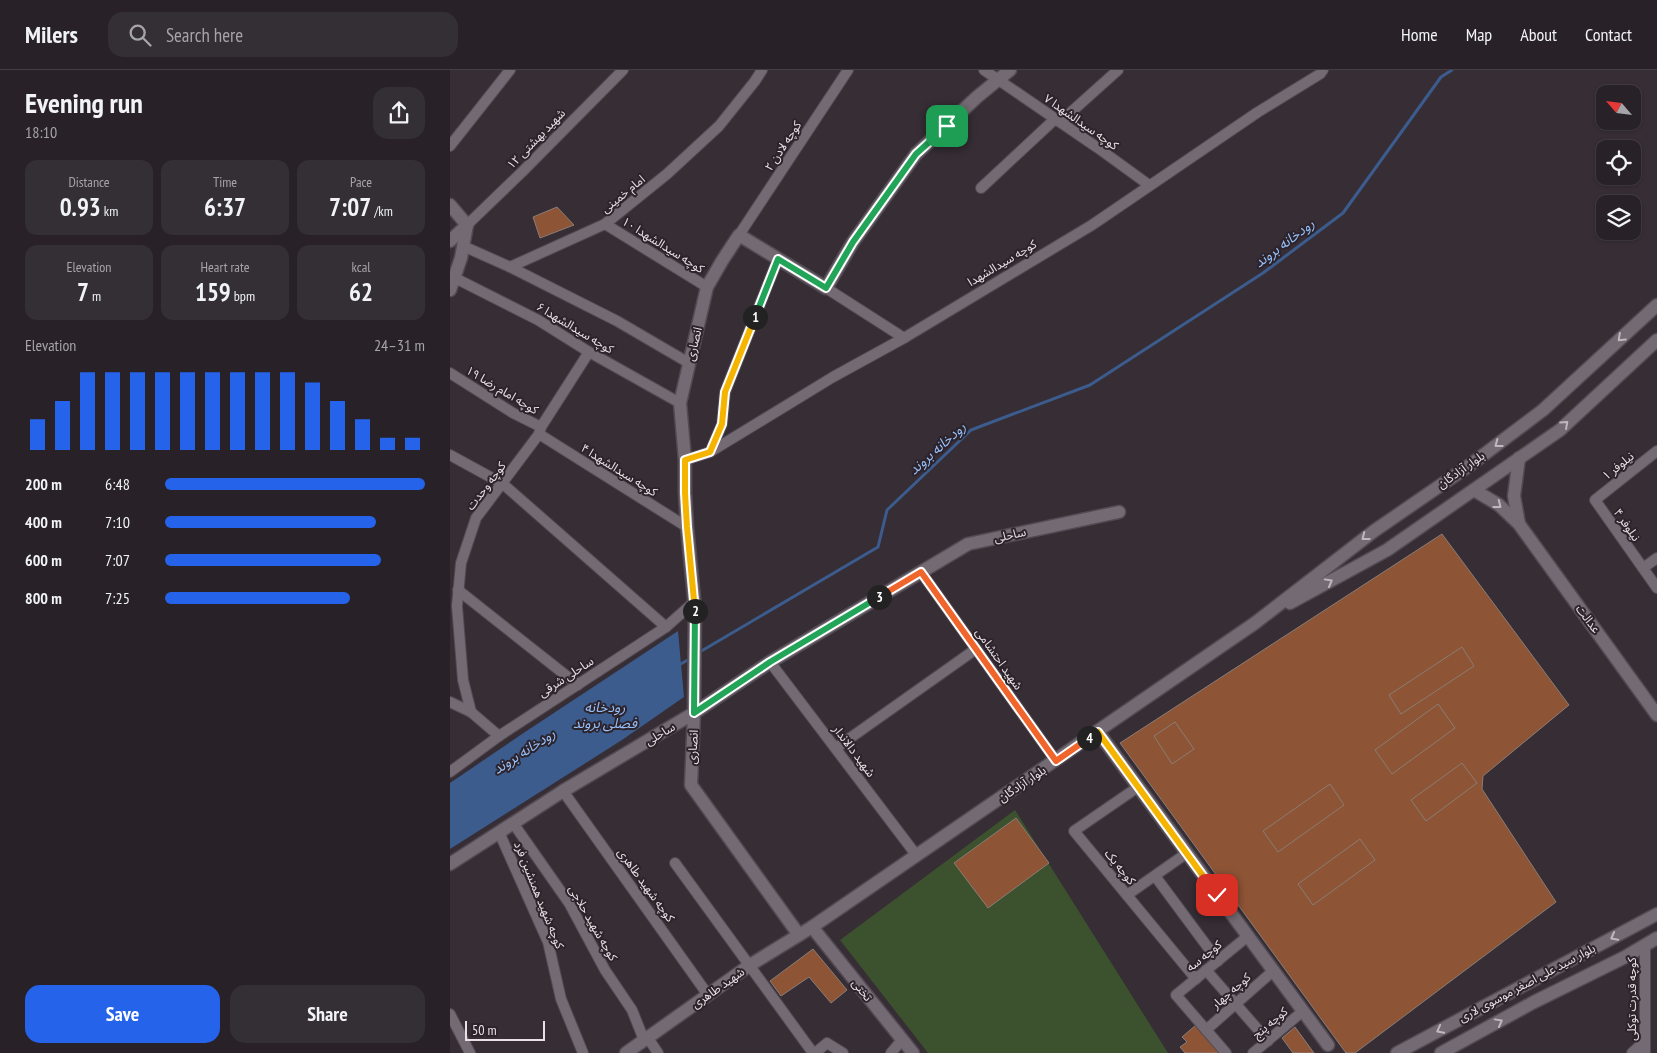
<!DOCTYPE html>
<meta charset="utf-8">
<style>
:root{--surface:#282228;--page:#342f34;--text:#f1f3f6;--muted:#a5a4a8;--line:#443f45;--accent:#2563eb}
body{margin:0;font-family:"PT Sans Narrow","Noto Sans Arabic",sans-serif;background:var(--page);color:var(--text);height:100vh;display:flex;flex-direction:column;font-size:19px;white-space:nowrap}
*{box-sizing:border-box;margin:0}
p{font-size:16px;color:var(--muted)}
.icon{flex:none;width:28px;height:28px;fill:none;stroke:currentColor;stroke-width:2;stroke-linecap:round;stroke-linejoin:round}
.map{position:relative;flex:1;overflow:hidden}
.side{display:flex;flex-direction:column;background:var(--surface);width:450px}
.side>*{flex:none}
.needle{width:32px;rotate:298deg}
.fabs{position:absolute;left:1146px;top:15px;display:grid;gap:10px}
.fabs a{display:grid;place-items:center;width:45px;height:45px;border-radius:10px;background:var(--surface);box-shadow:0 1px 4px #0004,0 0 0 1px var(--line);font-size:25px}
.scale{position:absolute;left:15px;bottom:12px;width:80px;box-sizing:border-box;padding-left:5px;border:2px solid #e8e2e7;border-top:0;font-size:14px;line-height:18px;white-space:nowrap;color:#e8e2e7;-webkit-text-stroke:4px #2c232b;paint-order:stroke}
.pin{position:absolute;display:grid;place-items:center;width:42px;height:42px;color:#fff;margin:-21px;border-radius:10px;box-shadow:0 2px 8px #0006}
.km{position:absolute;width:25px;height:25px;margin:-12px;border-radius:50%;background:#222;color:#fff;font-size:14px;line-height:25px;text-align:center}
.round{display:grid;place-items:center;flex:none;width:52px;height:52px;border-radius:15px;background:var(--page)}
.head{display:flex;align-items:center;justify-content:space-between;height:85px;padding:0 25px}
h1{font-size:28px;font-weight:700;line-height:38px}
.figures{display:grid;grid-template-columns:repeat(3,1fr);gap:8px;height:85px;padding:5px 25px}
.figures div{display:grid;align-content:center;border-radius:12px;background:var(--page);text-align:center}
.figures b{font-size:25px;font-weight:700}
.figures small{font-size:14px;font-weight:400}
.figures p{font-size:14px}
.chart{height:140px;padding:10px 25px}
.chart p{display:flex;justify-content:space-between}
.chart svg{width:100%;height:90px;margin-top:5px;stroke:var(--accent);stroke-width:6}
.primary-button{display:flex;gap:10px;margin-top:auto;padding:10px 25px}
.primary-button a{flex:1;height:58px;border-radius:15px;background:var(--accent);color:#fff;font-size:20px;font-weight:700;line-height:58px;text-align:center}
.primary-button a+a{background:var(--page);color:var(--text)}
ul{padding:0 25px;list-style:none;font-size:16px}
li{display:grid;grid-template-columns:80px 60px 1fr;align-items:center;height:38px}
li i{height:12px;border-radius:6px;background:var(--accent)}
header{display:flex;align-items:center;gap:30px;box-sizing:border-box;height:70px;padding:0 25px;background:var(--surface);border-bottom:1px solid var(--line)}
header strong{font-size:24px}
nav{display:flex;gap:28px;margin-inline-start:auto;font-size:18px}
.search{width:350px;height:45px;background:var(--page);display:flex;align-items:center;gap:12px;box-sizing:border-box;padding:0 18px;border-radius:15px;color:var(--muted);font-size:19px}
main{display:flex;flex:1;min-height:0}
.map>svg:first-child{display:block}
.green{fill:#3c512d}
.water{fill:#3b5c8d}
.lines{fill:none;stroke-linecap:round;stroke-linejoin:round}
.stream{stroke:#3b5c8d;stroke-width:3}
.building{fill:#8e5436;stroke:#8a7d76}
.minor-casing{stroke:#524a52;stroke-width:12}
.tertiary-casing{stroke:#524a52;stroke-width:15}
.secondary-casing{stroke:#524a52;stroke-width:15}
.minor{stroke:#746a73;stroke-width:10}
.tertiary{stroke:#746a73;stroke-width:12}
.secondary{stroke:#746a73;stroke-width:12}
.oneway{stroke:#bfb8be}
.split-1-casing{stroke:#fff;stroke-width:10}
.split-2-casing{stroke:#fff;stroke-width:10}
.split-3-casing{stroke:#fff;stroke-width:10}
.split-4-casing{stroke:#fff;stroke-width:10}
.split-5-casing{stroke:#fff;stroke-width:10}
.split-1{stroke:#22a559;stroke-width:6}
.split-2{stroke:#f5b400;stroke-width:6}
.split-3{stroke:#22a559;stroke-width:6}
.split-4{stroke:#f0652b;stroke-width:6}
.split-5{stroke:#f5b400;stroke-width:6}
.labels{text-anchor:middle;stroke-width:4;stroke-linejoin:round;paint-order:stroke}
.street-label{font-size:12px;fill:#e8e2e7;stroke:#2c232b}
.water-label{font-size:14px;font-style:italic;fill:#97c0fb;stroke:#2c232b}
</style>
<header>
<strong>Milers</strong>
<div class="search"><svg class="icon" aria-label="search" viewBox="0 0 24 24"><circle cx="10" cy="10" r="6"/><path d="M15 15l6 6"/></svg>Search here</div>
<nav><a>Home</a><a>Map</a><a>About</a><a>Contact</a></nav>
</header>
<main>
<section class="side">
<div class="head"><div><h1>Evening run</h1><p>18:10</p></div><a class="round"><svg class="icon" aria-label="share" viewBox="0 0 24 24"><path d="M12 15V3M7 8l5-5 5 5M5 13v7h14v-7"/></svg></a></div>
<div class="figures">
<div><p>Distance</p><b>0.93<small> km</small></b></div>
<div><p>Time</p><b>6:37</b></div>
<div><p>Pace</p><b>7:07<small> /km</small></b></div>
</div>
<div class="figures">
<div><p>Elevation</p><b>7<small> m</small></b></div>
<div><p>Heart rate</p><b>159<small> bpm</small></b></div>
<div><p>kcal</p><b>62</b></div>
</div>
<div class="chart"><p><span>Elevation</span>24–31 m</p>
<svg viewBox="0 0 160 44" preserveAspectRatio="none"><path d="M5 44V29M15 44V20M25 44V6M35 44V6M45 44V6M55 44V6M65 44V6M75 44V6M85 44V6M95 44V6M105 44V6M115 44V11M125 44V20M135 44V29M145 44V38M155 44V38"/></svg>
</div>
<ul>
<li><b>200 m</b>6:48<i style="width:100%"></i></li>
<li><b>400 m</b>7:10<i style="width:81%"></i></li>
<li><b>600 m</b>7:07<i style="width:83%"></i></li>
<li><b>800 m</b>7:25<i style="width:71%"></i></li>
</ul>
<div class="primary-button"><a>Save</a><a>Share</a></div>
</section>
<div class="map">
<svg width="1207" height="983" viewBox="0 0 1207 983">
<rect width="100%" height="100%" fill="#362d35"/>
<polygon class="green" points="565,740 718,983 478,983 390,870"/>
<polygon class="water" points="228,561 234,627 172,670 0,779 0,713 72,664"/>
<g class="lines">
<g class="stream">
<polyline points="248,583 428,477 437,440 521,360 640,315 813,203 893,143 991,7 1002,0"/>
<polyline points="229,595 241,588"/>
</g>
</g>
<g class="building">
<polygon points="107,137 124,155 90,168 83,147"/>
<polygon points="992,464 1119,635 1033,706 1032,719 1106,832 905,983 896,983 670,673"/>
<polygon points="1012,577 1024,596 951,644 939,625"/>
<polygon points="988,634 1005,658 942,704 925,680"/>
<polygon points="725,652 744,679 722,694 704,666"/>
<polygon points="1012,693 1027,713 976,751 961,730"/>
<polygon points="880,714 894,735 828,782 813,761"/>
<polygon points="566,748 599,793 538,838 504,793"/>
<polygon points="910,769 925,790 863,835 848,814"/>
<polygon points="363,879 397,920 381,933 359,907 331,926 320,911"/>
<polygon points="746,955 769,983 735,983 730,977 737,972 732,967"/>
<polygon points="845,957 864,983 843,983 832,968"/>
</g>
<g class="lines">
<defs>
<g id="minor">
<polyline points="534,0 648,78 699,115"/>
<polyline points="610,52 668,0"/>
<polyline points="0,76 60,0"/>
<polyline points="531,118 605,49"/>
<polyline points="155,154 257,217"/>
<polyline points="17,155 72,102 173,0"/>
<polyline points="289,165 398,0"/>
<polyline points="13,176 60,197 155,154 217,104 269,56 305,11 312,0"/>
<polyline points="60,197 167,251 239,293"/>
<polyline points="5,208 88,250 139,282 230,333"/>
<polyline points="376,218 454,268"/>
<polyline points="0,303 63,343 91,357"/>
<polyline points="89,364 237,457"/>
<polyline points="1207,381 1145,430 1207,518"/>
<polyline points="260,382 272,354 275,322 328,189"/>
<polyline points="0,385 53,414 216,557"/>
<polyline points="235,390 260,382 383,307 454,268 642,155 808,42 870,4 873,0"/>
<polyline points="1193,498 1207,488"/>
<polyline points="471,502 606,691"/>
<polyline points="8,520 128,615"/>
<polyline points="320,592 467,786"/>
<polyline points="0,632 21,642 49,666"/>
<polyline points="21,642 13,610 7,536 11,493 26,448 89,364 91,357 139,282"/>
<polyline points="386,678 526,579"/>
<polyline points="0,702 49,666 216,557 244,532"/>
<polyline points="688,717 624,761 746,909"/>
<polyline points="113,721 258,925"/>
<polyline points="63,753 119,833 155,900 182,940 194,970"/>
<polyline points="49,762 98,872 111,929 133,983"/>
<polyline points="225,793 363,983"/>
<polyline points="705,806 768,891"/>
<polyline points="677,825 737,783"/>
<polyline points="756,900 818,971"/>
<polyline points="0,944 20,983"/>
<polyline points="756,960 823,901"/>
<polyline points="198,968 208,983"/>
<polyline points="365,983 377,973 393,983"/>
<polyline points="441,983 452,970"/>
<polyline points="776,983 726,925 798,866"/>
<polyline points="803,983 853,941"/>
<polyline points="1182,983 1195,971"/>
<polyline points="1195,983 1195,875"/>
</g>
<g id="tertiary">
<polyline points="0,135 17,155"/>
<polyline points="0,171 17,155"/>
<polyline points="0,220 11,188 17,155"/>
<polyline points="1024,420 1049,435 1069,454 1207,645"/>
<polyline points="1069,454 1064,426 1069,388"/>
<polyline points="244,643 320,592 518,474 669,442"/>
<polyline points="648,662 878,975"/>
</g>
<g id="secondary">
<polyline points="840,533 937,480 1110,360 1207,270"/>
<polyline points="0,794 113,721 244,643"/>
<polyline points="362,857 463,983"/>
<polyline points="349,865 241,715 244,643 245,538 237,457 235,423 235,390 230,333 257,217 272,191 289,165 376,218 403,172 466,84 527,27 560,0"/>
<polyline points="176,983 300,895 362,857 805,553 924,461 1020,395 1093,340 1207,235"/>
<polyline points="947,983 1207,844"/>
<polyline points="991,983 1084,932 1175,887 1207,868"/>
</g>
</defs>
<use href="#minor" class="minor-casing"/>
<use href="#tertiary" class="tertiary-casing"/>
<use href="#secondary" class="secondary-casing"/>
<use href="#minor" class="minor"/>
<use href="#tertiary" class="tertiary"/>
<use href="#secondary" class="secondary"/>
</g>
<defs><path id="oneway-chevron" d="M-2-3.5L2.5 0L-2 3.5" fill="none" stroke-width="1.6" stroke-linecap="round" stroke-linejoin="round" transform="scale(1.25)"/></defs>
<g class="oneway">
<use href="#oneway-chevron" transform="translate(1171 268) rotate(137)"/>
<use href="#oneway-chevron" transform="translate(1115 354) rotate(-42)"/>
<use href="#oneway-chevron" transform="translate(1048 374) rotate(143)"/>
<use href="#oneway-chevron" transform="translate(1048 435) rotate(38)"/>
<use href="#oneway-chevron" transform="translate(915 467) rotate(142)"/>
<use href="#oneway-chevron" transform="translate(879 512) rotate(-29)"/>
<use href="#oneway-chevron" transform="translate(1164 867) rotate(152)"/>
<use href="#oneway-chevron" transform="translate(1049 952) rotate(-29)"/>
<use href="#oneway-chevron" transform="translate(990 960) rotate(152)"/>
</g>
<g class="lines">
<defs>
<polyline id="split-1" points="305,247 328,189 376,218 403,172 466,84 497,56"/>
<polyline id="split-2" points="245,541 237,457 235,423 235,390 260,382 272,354 275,322 305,247"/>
<polyline id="split-3" points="245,541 244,643 320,592 429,527"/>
<polyline id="split-4" points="429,527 471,502 606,691 639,668"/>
<polyline id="split-5" points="639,668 648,662 767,825"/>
</defs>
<use href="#split-1" class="split-1-casing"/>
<use href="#split-2" class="split-2-casing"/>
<use href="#split-3" class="split-3-casing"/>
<use href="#split-4" class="split-4-casing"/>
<use href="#split-5" class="split-5-casing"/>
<use href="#split-1" class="split-1"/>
<use href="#split-2" class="split-2"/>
<use href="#split-3" class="split-3"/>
<use href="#split-4" class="split-4"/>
<use href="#split-5" class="split-5"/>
</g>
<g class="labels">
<g class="street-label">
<text transform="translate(631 52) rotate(35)" y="4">کوچه سیدالشهدا ۷</text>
<text transform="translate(86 69) rotate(-46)" y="4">شهید بهشتی ۱۲</text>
<text transform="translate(333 76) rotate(-57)" y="4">کوچه لادن ۲</text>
<text transform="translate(173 124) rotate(-39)" y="4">امام خمینی</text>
<text transform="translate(213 175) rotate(32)" y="4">کوچه سیدالشهدا ۱۰</text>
<text transform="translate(552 193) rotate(-31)" y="4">کوچه سیدالشهدا</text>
<text transform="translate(125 258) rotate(31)" y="4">کوچه سیدالشهدا ۶</text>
<text transform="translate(244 274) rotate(-76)" y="4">انصاری</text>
<text transform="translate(52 320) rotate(31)" y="4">کوچه امام رضا ۱۹</text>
<text transform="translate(1168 396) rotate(-39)" y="4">نیلوفر ۱</text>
<text transform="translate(169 400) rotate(32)" y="4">کوچه سیدالشهدا ۴</text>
<text transform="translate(1011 400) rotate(-35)" y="4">بلوار آزادگان</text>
<text transform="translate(36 416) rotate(-53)" y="4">کوچه وحدت</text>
<text transform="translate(1177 455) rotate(55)" y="4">نیلوفر ۴</text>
<text transform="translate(560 465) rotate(-12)" y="4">ساحلی</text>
<text transform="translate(1138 549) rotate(53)" y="4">عدالت</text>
<text transform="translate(549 589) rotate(55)" y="4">شهید احتشامی</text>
<text transform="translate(116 607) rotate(-33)" y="4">ساحلی شرقی</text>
<text transform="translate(210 664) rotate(-31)" y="4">ساحلی</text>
<text transform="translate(243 677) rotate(-87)" y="4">انصاری</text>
<text transform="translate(404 681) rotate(53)" y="4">شهید دالاندار</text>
<text transform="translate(572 714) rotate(-34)" y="4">بلوار آزادگان</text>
<text transform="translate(670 797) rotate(51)" y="4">کوچه یک</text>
<text transform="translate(196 815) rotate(54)" y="4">کوچه شهید طاهری</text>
<text transform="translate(89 825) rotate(68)" y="4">کوچه شهید همنشین فرد</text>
<text transform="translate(143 853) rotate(60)" y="4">کوچه شهید حلاجی</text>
<text transform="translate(754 886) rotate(-39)" y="4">کوچه سه</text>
<text transform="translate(1077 913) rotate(-28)" y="4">بلوار سید علی اصغر موسوی لاری</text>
<text transform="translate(268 918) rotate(-35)" y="4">شهید طاهری</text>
<text transform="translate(412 920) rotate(51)" y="4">تختی</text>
<text transform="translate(781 921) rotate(-41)" y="4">کوچه چهار</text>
<text transform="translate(1182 929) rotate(-90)" y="4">کوچه قدرت توکلی</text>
<text transform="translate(820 953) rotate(-40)" y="4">کوچه پنج</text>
</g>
<g class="water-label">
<text transform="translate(834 173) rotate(-37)" y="5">رودخانه بروند</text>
<text transform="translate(487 378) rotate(-42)" y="5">رودخانه بروند</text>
<text x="155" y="642">رودخانه<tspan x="155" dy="16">فصلی بروند</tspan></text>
<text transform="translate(74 681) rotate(-33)" y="5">رودخانه بروند</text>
</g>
</g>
</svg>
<div class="fabs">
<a><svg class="needle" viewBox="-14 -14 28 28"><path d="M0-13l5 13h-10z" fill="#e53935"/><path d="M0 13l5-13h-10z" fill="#a5a4a8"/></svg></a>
<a><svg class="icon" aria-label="locate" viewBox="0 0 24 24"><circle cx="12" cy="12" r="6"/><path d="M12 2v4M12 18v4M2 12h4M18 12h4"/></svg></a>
<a><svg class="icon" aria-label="layers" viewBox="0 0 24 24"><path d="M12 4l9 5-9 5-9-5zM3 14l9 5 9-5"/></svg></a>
</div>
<div class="scale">50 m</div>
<div class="pin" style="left:497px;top:56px;background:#1e9e55"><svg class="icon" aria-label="arrive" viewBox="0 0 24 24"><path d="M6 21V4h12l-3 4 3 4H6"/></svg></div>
<div class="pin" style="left:767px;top:825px;background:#d93025"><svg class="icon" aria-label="check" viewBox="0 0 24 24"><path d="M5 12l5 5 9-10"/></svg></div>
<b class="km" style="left:305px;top:247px">1</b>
<b class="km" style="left:245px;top:541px">2</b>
<b class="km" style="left:429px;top:527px">3</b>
<b class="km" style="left:639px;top:668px">4</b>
</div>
</main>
